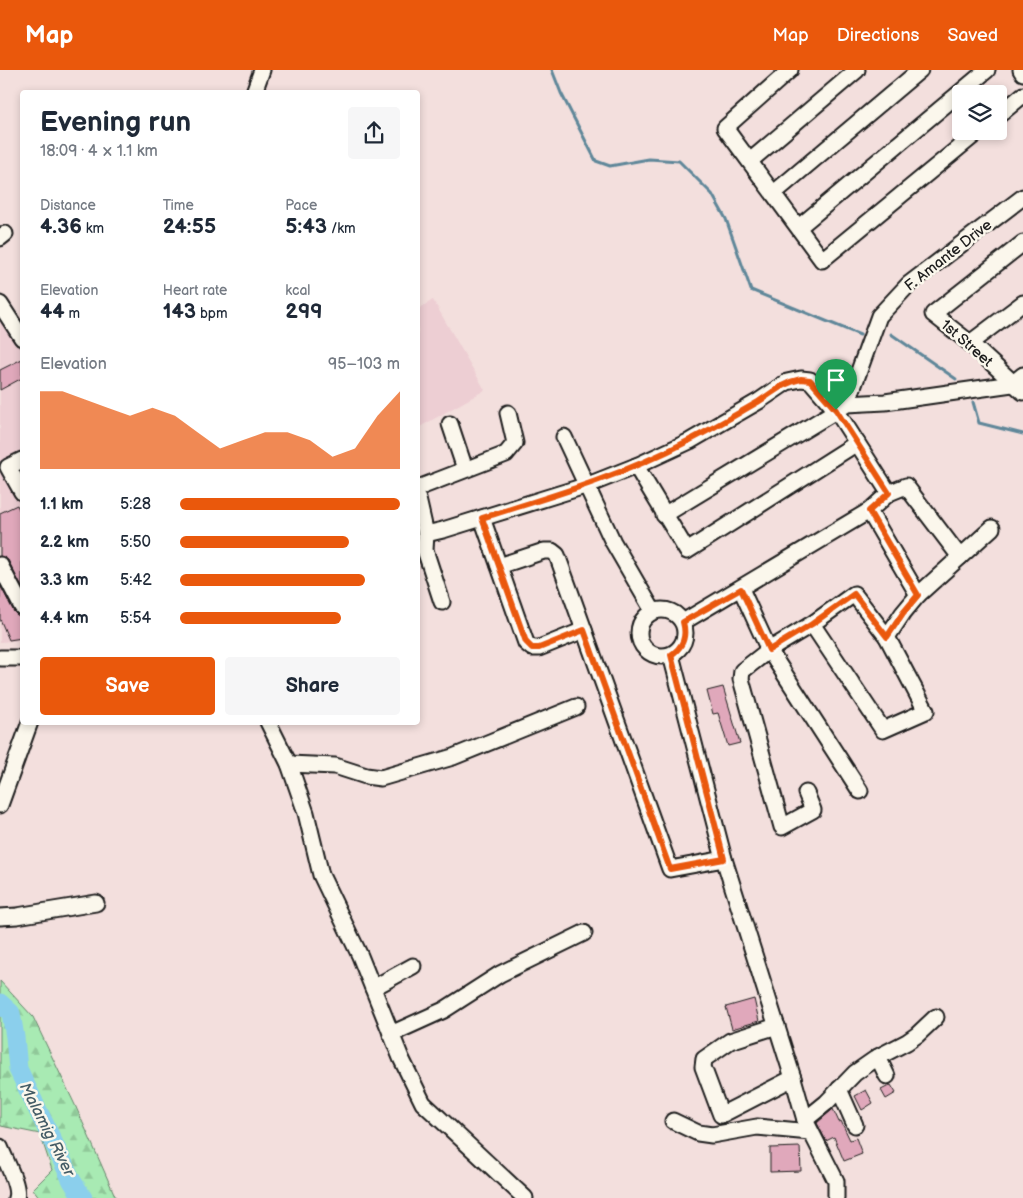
<!DOCTYPE html>
<meta charset="utf-8">
<style>
:root{--surface:#fff;--page:#f6f6f7;--text:#1f2937;--muted:#747a83;--accent:#ea580c}
body{margin:0;font-family:"Balsamiq Sans",sans-serif;background:var(--page);color:var(--text);height:100vh;display:flex;flex-direction:column;font-size:19px;white-space:nowrap}
*{box-sizing:border-box;margin:0}
p{font-size:16px;color:var(--muted)}
.icon{flex:none;width:28px;height:28px;fill:none;stroke:currentColor;stroke-width:2;stroke-linecap:round;stroke-linejoin:round}
.map{position:relative;flex:1;overflow:hidden}
.details{position:absolute;left:20px;top:20px;width:400px;height:635px;display:flex;flex-direction:column;background:var(--surface);border-radius:5px;box-shadow:0 2px 8px #0003}
.details>*{flex:none}
.tools{position:absolute;left:952px;top:15px;display:grid;gap:10px}
.tools a{display:grid;place-items:center;width:55px;height:55px;border-radius:5px;background:var(--surface);box-shadow:0 2px 8px #0003;font-size:25px}
.pin{position:absolute;display:grid;place-items:center;width:42px;height:42px;color:#fff;margin:-51px -21px;border-radius:50% 50% 50% 0;rotate:-45deg;box-shadow:0 0 5px #0007}
.pin .icon{rotate:45deg}
.round{display:grid;place-items:center;flex:none;width:52px;height:52px;border-radius:5px;background:var(--page)}
.overview{display:flex;align-items:center;justify-content:space-between;height:85px;padding:0 20px}
h1{font-size:28px;font-weight:700;line-height:38px}
.metrics{display:grid;grid-template-columns:repeat(3,1fr);gap:8px;height:85px;padding:5px 20px}
.metrics div{display:grid;align-content:center}
.metrics b{font-size:21px;font-weight:700}
.metrics small{font-size:14px;font-weight:400}
.metrics p{font-size:14px}
.chart{height:140px;padding:10px 20px}
.chart p{display:flex;justify-content:space-between}
.chart svg{width:100%;height:90px;margin-top:5px;fill:var(--accent);opacity:.7}
.primary-button{display:flex;gap:10px;margin-top:auto;padding:10px 20px}
.primary-button a{flex:1;height:58px;border-radius:5px;background:var(--accent);color:#fff;font-size:20px;font-weight:700;line-height:58px;text-align:center}
.primary-button a+a{background:var(--page);color:var(--text)}
ul{padding:0 20px;list-style:none;font-size:16px}
li{display:grid;grid-template-columns:80px 60px 1fr;align-items:center;height:38px}
li i{height:12px;border-radius:6px;background:var(--accent)}
header{display:flex;align-items:center;gap:30px;box-sizing:border-box;height:70px;padding:0 25px;background:var(--accent);color:#fff}
header strong{font-size:24px}
nav{display:flex;gap:28px;margin-inline-start:auto;font-size:18px}
.map>svg:first-child{display:block}
.built{fill:#edced3}
.forest{fill:url(#forest-firs);stroke:#628368}
.lines{fill:none;stroke-linecap:round;stroke-linejoin:round}
.stream{stroke:#5f8799;stroke-width:3}
.river{stroke:#8bcfec;stroke-width:19}
.building{fill:#e0a8bb;stroke:#1c1c1c}
.minor-casing{stroke:#1c1c1c;stroke-width:19}
.minor{stroke:#fbf7ec;stroke-width:15}
.route-casing{stroke:#fff;stroke-width:10}
.route{stroke:#ea580c;stroke-width:6}
.labels{text-anchor:middle;stroke-width:5;stroke-linejoin:round;paint-order:stroke}
.street-label{font-size:15px;fill:#1c1c1c;stroke:#fbf7ec}
.water-label{font-size:16px;font-style:italic;fill:#435b65;stroke:#fbf7ec}
</style>
<header>
<strong>Map</strong>
<nav><a>Map</a><a>Directions</a><a>Saved</a></nav>
</header>
<div class="map">
<svg width="1023" height="1128" viewBox="0 0 1023 1128">
<defs>
<pattern id="forest-firs" width="22" height="20" patternUnits="userSpaceOnUse" patternTransform="scale(1.25)"><rect width="22" height="20" fill="#a8eab3"/><path d="M5 1l3.5 6h-7zM16 11l3.5 6h-7z" fill="#90c899"/></pattern>
</defs>
<rect width="100%" height="100%" fill="#f3dfdd"/>
<filter id="ink" filterUnits="userSpaceOnUse"><feTurbulence type="fractalNoise" baseFrequency=".02" numOctaves="2"/><feDisplacementMap in="SourceGraphic" scale="10" xChannelSelector="R" yChannelSelector="G"/><feConvolveMatrix kernelMatrix="1 2 1 2 8 2 1 2 1" color-interpolation-filters="sRGB"/></filter>
<g filter="url(#ink)">
<g class="built">
<polygon points="433,230 485,320 418,358 418,239"/>
<polygon points="0,244 22,278 22,570 0,572"/>
</g>
<polygon class="forest" points="0,911 33,947 75,1035 116,1128 40,1128 33,1119 52,1100 40,1064 1,1056 0,1053"/>
<g class="lines">
<g class="stream">
<polyline points="552,0 561,23 596,91 610,96 649,89 679,91 712,124 726,149 751,220 860,265"/>
<polyline points="891,264 956,309"/>
<polyline points="973,332 979,353 1023,364"/>
</g>
<polyline class="river" points="0,933 11,943 15,967 18,999 72,1111 83,1128"/>
</g>
<g class="building">
<polygon points="22,289 22,308 0,320 0,300"/>
<polygon points="17,435 22,446 22,518 8,490 0,486 0,443"/>
<polygon points="0,515 14,542 17,545 22,546 22,568 9,570 0,549"/>
<polygon points="723,617 740,673 728,676 718,643 713,644 707,621"/>
<polygon points="754,929 759,951 732,959 726,937"/>
<polygon points="891,1015 896,1023 886,1029 881,1020"/>
<polygon points="866,1020 873,1033 862,1040 855,1026"/>
<polygon points="833,1039 839,1052 841,1051 850,1070 856,1068 862,1084 844,1091 834,1067 826,1071 817,1053"/>
<polygon points="800,1077 801,1101 770,1102 770,1078"/>
</g>
<g class="lines">
<defs>
<g id="minor">
<polyline points="790,0 725,58 822,190 979,61"/>
<polyline points="1021,0 1023,3"/>
<polyline points="254,22 262,0"/>
<polyline points="999,45 1023,25"/>
<polyline points="750,91 857,0"/>
<polyline points="774,123 920,0"/>
<polyline points="799,157 987,0"/>
<polyline points="0,168 5,164"/>
<polyline points="1023,173 933,244 970,273 1023,322"/>
<polyline points="0,234 22,268"/>
<polyline points="970,273 1023,233"/>
<polyline points="847,334 879,246 909,214 1023,127"/>
<polyline points="450,354 465,399"/>
<polyline points="564,367 613,472 653,541"/>
<polyline points="22,390 8,397 22,422"/>
<polyline points="636,396 687,481 857,373"/>
<polyline points="418,418 506,384 515,373 508,343"/>
<polyline points="418,429 426,464"/>
<polyline points="869,441 918,525"/>
<polyline points="664,445 847,334 885,332 1012,314 1023,305"/>
<polyline points="482,448 526,573 532,578 539,578 584,560"/>
<polyline points="960,487 992,458"/>
<polyline points="0,495 22,537"/>
<polyline points="499,496 544,481 552,481 557,485 670,799 724,789"/>
<polyline points="741,519 769,580 860,721"/>
<polyline points="442,532 425,480 426,464 443,460 588,415 636,396 690,371 759,331 787,312 801,309 810,310 836,340 889,423 906,416 960,487 918,525 903,543 887,567"/>
<circle cx="662" cy="563" r="23"/>
<polyline points="683,552 869,441 889,423"/>
<polyline points="671,585 724,789 793,1008 805,1050 836,1111 836,1128"/>
<polyline points="0,588 22,588"/>
<polyline points="268,652 289,694 306,743 321,805 360,886 401,988 423,1033 525,1128"/>
<polyline points="289,694 335,696 366,706 381,708 453,687 576,637"/>
<polyline points="806,723 813,740 782,757 741,609 742,601 769,580 812,554 854,524 887,567 926,641 883,660 812,554"/>
<polyline points="0,735 30,652"/>
<polyline points="0,847 17,846 96,833"/>
<polyline points="373,918 413,896"/>
<polyline points="777,956 730,971 704,989 703,997 721,1045 793,1008"/>
<polyline points="391,964 444,940 500,904 584,863"/>
<polyline points="878,987 887,1006"/>
<polyline points="839,1019 855,1055"/>
<polyline points="805,1050 826,1033 855,1003 878,987 907,972 917,965 936,947"/>
<polyline points="673,1051 698,1063 712,1065 757,1057 810,1062"/>
<path d="M 0,1077 C 5,1090 20,1116 16,1128"/>
</g>
</defs>
<use href="#minor" class="minor-casing"/>
<use href="#minor" class="minor"/>
</g>
</g>
<g class="lines" filter="url(#ink)">
<defs>
<path id="route" d="M 801,309 L 810,310 L 836,340 L 889,423 L 869,441 L 918,525 L 903,543 L 887,567 L 854,524 L 812,554 L 769,580 L 741,519 L 683,552 C 687,567 683,577 671,585 L 724,789 L 670,799 L 584,560 L 539,578 L 532,578 L 526,572 L 482,448 C 553,426 622,406 688,371 C 712,359 735,345 758,332 C 774,322 782,313 801,309 Z"/>
</defs>
<use href="#route" class="route-casing"/>
<use href="#route" class="route"/>
</g>
<g class="labels">
<g class="street-label">
<text transform="translate(948 185) rotate(-38)" y="5">F. Amante Drive</text>
<text transform="translate(967 273) rotate(41)" y="5">1st Street</text>
</g>
<g class="water-label">
<text transform="translate(48 1059) rotate(63)" y="6">Malamig River</text>
</g>
</g>
</svg>
<div class="tools">
<a><svg class="icon" aria-label="layers" viewBox="0 0 24 24"><path d="M12 4l9 5-9 5-9-5zM3 14l9 5 9-5"/></svg></a>
</div>
<div class="pin" style="left:836px;top:340px;background:#1e9e55"><svg class="icon" aria-label="arrive" viewBox="0 0 24 24"><path d="M6 21V4h12l-3 4 3 4H6"/></svg></div>
<section class="details">
<div class="overview"><div><h1>Evening run</h1><p>18:09 · 4 × 1.1 km</p></div><a class="round"><svg class="icon" aria-label="share" viewBox="0 0 24 24"><path d="M12 15V3M7 8l5-5 5 5M5 13v7h14v-7"/></svg></a></div>
<div class="metrics">
<div><p>Distance</p><b>4.36<small> km</small></b></div>
<div><p>Time</p><b>24:55</b></div>
<div><p>Pace</p><b>5:43<small> /km</small></b></div>
</div>
<div class="metrics">
<div><p>Elevation</p><b>44<small> m</small></b></div>
<div><p>Heart rate</p><b>143<small> bpm</small></b></div>
<div><p>kcal</p><b>299</b></div>
</div>
<div class="chart"><p><span>Elevation</span>95–103 m</p>
<svg viewBox="0 0 160 44" preserveAspectRatio="none"><path d="M0 44V6L10 6L20 10L30 14L40 18L50 14L60 18L70 26L80 34L90 30L100 26L110 26L120 30L130 38L140 34L150 18L160 6V44z"/></svg>
</div>
<ul>
<li><b>1.1 km</b>5:28<i style="width:100%"></i></li>
<li><b>2.2 km</b>5:50<i style="width:77%"></i></li>
<li><b>3.3 km</b>5:42<i style="width:84%"></i></li>
<li><b>4.4 km</b>5:54<i style="width:73%"></i></li>
</ul>
<div class="primary-button"><a>Save</a><a>Share</a></div>
</section>
</div>
